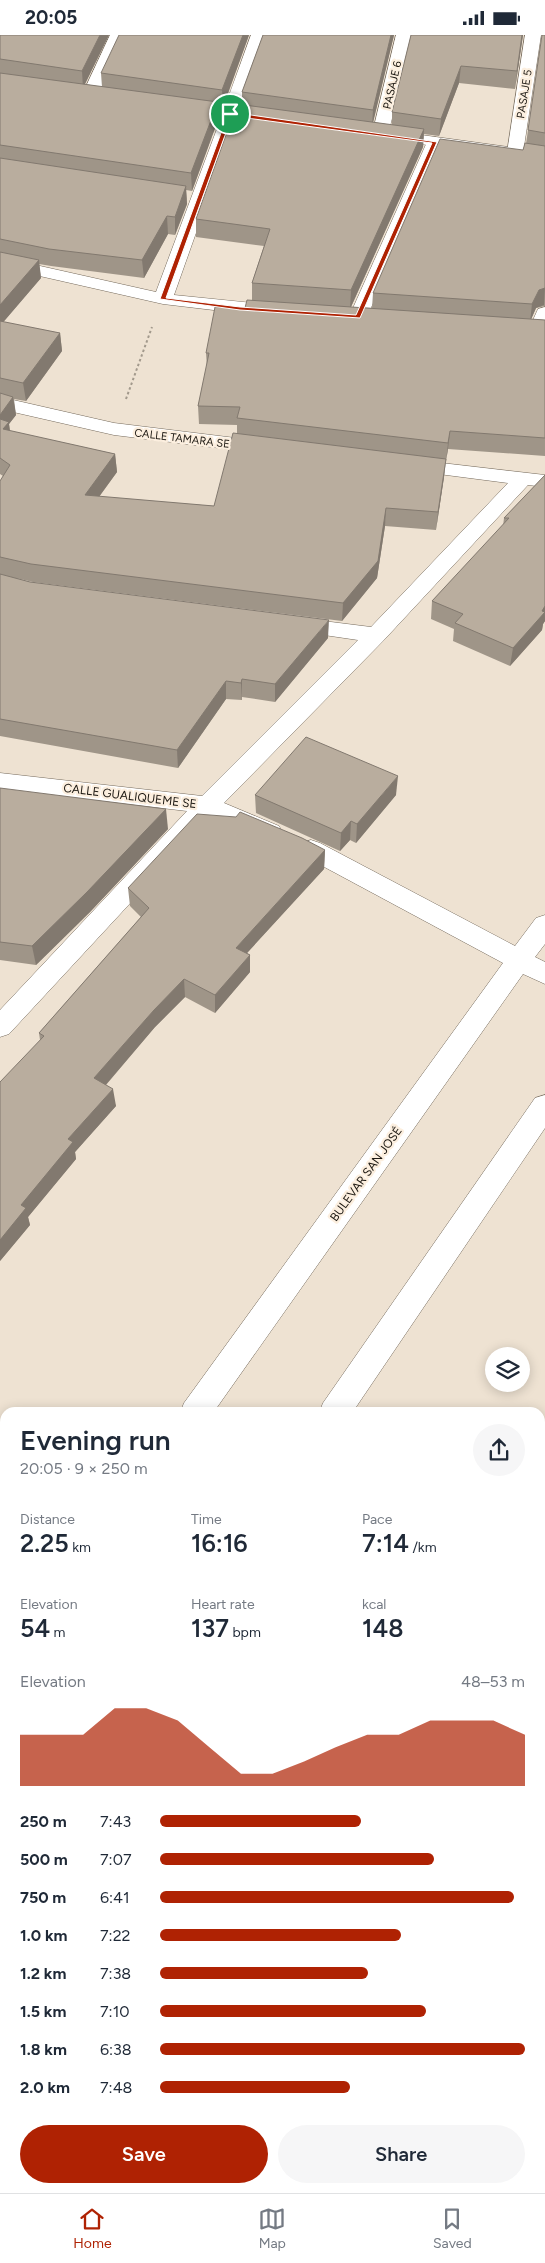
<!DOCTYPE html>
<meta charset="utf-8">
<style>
:root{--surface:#fff;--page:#f6f6f7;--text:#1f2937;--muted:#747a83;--line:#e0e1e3;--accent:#af2203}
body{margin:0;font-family:Figtree,sans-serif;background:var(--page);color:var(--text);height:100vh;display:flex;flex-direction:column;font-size:19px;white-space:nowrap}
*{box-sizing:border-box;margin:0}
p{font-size:16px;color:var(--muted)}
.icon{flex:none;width:28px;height:28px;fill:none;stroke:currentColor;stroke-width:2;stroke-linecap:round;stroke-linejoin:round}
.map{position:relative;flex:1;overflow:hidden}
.sheet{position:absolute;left:0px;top:1372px;width:545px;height:786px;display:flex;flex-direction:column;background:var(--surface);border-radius:15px 15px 0 0;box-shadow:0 2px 12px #0003}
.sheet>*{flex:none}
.fabs{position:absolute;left:485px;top:1312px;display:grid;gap:10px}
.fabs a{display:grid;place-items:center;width:45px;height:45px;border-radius:50%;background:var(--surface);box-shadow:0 2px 12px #0003;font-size:25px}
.pin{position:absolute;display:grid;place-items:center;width:42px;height:42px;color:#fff;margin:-21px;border:2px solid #fff;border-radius:50%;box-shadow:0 1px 5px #0007}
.round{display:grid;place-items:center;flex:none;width:52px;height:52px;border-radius:26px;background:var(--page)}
.summary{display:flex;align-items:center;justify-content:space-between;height:85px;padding:0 20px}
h1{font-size:28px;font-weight:600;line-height:38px}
.stats{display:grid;grid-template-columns:repeat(3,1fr);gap:8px;height:85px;padding:5px 20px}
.stats div{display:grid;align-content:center}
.stats b{font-size:25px;font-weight:600}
.stats small{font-size:14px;font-weight:400}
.stats p{font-size:14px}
.chart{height:140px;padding:10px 20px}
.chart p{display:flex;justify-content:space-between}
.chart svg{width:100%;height:90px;margin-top:5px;fill:var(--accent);opacity:.7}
.button{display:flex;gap:10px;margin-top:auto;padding:10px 20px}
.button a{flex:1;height:58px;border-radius:30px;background:var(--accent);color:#fff;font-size:20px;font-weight:600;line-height:58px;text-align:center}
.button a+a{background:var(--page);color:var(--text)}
ul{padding:0 20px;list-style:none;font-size:16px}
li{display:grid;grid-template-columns:80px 60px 1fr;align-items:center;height:38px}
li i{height:12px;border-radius:6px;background:var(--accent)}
.status{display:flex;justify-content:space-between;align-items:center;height:35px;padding:0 25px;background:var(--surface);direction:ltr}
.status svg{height:14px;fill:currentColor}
.dock{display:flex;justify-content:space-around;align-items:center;height:70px;border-top:1px solid var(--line);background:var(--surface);font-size:14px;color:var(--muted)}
.dock a{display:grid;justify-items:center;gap:2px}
.dock .selected{color:var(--accent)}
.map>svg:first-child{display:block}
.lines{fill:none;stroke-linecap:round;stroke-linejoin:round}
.lane-casing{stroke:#756a5c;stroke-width:1}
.street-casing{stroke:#756a5c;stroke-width:1}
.path{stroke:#a2998c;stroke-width:2;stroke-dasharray:2.5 2.5;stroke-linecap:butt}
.lane{fill:#fff;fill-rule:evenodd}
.street{fill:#fff;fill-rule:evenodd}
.wall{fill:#9f9588}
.shaded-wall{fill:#82796f}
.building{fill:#b9ad9e;stroke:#82796f}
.route{fill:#af2203;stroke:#fff;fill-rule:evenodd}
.labels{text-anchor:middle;stroke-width:4.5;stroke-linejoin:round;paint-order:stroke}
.far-street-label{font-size:11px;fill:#1b1711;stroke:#fcefdf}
.street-label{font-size:12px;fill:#1b1711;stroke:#fcefdf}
</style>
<div class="status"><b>20:05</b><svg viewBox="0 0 49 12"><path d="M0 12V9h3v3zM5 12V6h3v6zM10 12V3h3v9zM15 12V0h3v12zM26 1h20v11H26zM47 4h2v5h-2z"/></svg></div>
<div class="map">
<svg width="545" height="2158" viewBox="0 0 545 2158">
<rect width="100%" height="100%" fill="#eee2d2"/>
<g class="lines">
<defs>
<g id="lane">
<polygon points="110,0 126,0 98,60 96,63 84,63 82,60"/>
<polygon points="396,0 412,0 388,100 386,103 374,103 372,100"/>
<polygon points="525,0 541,0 523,118 521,122 509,122 507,118"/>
<polygon points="435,102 441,104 443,107 367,282 365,286 358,288 351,286 349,282 427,107 429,104"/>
<polygon points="545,272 545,298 537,302 530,300 528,296 538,274"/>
<polygon points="311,805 320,808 515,911 536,883 545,880 545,909 535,922 545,927 545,949 523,939 213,1378 180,1378 184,1368 503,928 302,820 299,814 302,808"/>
<polygon points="5,1627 5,1666 0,1668 0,1629"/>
<polygon points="318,2154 358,2154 357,2158 317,2158"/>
</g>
<g id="street">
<polygon points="251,0 267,0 239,76 277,82 279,85 277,88 271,90 236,85 174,260 272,270 278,272 281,276 278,280 272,282 163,269 0,232 0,222 156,257 221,83 182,78 176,76 174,73 176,70 182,68 224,74"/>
<polygon points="385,95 545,117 545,127 379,103 377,100 379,97"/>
<polygon points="0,362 114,388 268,407 275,409 278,413 275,417 268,419 114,400 0,374"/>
<polygon points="407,424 545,440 545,452 528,450 384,605 224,768 279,791 282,797 279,803 270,806 261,803 211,781 9,999 0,1002 0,975 187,776 0,754 0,738 202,761 358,605 283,594 280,589 283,584 291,582 371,592 508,448 400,434 397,430 400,426"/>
<polygon points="545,1060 545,1093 352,1378 319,1378 323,1368 535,1063"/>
<polygon points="5,1836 5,1878 0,1880 0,1838"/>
</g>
</defs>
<use href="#lane" class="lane-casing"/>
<use href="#street" class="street-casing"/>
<polyline class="path" points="126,364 152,292"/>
<use href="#lane" class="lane"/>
<use href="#street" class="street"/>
</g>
<g class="wall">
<polygon points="0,0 109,0 85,49 102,52 101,38 249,0 223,72 218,71 218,85 192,156 186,155 187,169 175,200 168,199 144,243 51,231 39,229 41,243 3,287 60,298 62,316 26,366 14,364 16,380 9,389 10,396 115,419 117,437 99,462 214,471 237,399 237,390 199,389 198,371 207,332 206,318 252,265 252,248 264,211 196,202 196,184 242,70 242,57 263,0 394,0 373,87 392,90 392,77 411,0 523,0 515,54 459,48 439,101 424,99 423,112 351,272 372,273 373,258 523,115 526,109 528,95 545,0 545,271 536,273 531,284 545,285 545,421 448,414 446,426 445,426 444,442 436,495 385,491 377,543 342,586 33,547 16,543 30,547 328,603 275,667 242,662 242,665 226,664 178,733 0,701 0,446 3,441 0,439"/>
<polygon points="545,440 545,586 543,589 542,595 510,631 453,606 454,594 431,584 432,566 503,491 504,483"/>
<polygon points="0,753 168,794 90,877 36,930 0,925"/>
<polygon points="255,760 396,760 356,808 350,805 340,816 256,778"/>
<polygon points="325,815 324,834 247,918 250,920 250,937 215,978 185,962 155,992 106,1050 116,1071 75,1117 76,1124 28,1182 30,1190 0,1226 40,1005 39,998 141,882 130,871 128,853"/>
</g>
<g class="shaded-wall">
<polygon points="100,0 109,0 83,53 82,36"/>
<polygon points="243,0 249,0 223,72 222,55"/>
<polygon points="391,0 394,0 372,92 373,75"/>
<polygon points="522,0 523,0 515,54 517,36"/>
<polygon points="461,31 459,48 439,101 441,84"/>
<polygon points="218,67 218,85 192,156 191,138"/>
<polygon points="424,94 423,112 350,274 351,255"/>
<polygon points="186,151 187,169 175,200 175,182"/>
<polygon points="167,181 168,199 144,243 142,225"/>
<polygon points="39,225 41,243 0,291 0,270"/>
<polygon points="545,253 544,270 536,273 530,287 532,269 539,255"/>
<polygon points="60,298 62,316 26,366 23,348"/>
<polygon points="13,362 16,380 9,389 11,405 0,401 0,380"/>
<polygon points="450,396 448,414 446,426 448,408"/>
<polygon points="115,419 117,437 87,478 85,460"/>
<polygon points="446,424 444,442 436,495 438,477"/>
<polygon points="386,473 385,491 377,543 342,586 343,568"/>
<polygon points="545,571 545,586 543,589 542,595 510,631 513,613"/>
<polygon points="329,585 328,603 275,667 275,649"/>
<polygon points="242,644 242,665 241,648"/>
<polygon points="226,646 226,664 178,733 177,715"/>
<polygon points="398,741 396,760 356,808 357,789"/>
<polygon points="166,774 168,794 90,877 36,930 32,911"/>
<polygon points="351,786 350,805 340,816 341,798"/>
<polygon points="325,815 324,834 236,930 236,913"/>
<polygon points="250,920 250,937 215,978 215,960"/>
<polygon points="184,944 185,962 155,992 97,1060 94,1043 154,975"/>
<polygon points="113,1054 116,1071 75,1117 76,1124 28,1182 30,1190 0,1226 0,1205 21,1170 68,1104"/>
</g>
<g class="building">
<polygon points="0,0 100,0 82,36 0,24"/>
<polygon points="119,0 243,0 222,55 101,38"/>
<polygon points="263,0 391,0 373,75 242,57"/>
<polygon points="411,0 522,0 517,36 461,31 441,84 392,77"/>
<polygon points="542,0 545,0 545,98 528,95"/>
<polygon points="0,38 218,67 191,138 0,110"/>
<polygon points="237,69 424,94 351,255 252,248 270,194 196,184"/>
<polygon points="440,104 523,115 525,108 545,111 545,253 539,255 532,269 373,258"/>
<polygon points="0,123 186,151 175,182 167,181 142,225 49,214 0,204"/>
<polygon points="0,217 39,225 0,270"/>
<polygon points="247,265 545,285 545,403 450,396 448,408 237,383 240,372 198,371 209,318 206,318 215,272 245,273"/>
<polygon points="0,286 60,298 23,348 0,343"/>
<polygon points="0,358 13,362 0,380"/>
<polygon points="0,384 9,387 3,394 115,419 85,460 214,471 233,398 446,424 438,477 386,473 378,526 343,568 31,529 0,522 0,446 10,430 0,423"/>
<polygon points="545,440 545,571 542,576 545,577 513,613 455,588 463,579 432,566 509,483 504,483"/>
<polygon points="0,539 30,547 329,585 275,649 242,644 241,648 226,646 177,715 0,684"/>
<polygon points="306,702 398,741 357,789 351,786 341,798 255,760"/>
<polygon points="0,753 166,774 87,857 32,911 0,907"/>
<polygon points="240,777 302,803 325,815 236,913 250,920 215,960 184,944 154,975 94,1043 113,1054 68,1104 73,1107 21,1170 26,1173 0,1205 0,1047 44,1001 39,998 149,873 128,853 197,779 236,782"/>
<polygon points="0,2031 5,2034 5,2154 121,2154 127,2158 0,2158"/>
<polygon points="540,2081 545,2084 545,2158 379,2158 381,2154 540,2154"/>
</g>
<path class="route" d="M 230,77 L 437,107 L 360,283 L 240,275 L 160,264 L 228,79 ZM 232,81 L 432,108 L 356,280 L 240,272 L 166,263 Z"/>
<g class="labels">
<g class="far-street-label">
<text transform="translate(392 50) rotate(-77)" y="4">PASAJE 6</text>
<text transform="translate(524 59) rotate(-81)" y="4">PASAJE 5</text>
<text transform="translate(182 403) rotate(7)" y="4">CALLE TAMARA SE</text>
</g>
<g class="street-label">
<text transform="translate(130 761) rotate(7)" y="4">CALLE GUALIQUEME SE</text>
<text transform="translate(366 1139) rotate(-54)" y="4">BULEVAR SAN JOSÉ</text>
</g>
</g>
</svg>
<div class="fabs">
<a><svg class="icon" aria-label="layers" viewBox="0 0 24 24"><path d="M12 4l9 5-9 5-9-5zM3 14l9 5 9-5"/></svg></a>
</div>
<div class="pin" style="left:230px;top:79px;background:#1e9e55"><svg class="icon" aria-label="arrive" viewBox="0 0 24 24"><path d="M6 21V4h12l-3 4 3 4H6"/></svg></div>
<section class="sheet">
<div class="summary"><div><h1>Evening run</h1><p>20:05 · 9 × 250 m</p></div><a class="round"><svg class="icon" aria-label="share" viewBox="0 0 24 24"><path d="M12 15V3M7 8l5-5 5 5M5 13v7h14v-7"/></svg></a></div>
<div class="stats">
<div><p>Distance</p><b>2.25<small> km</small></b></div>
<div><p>Time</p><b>16:16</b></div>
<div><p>Pace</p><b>7:14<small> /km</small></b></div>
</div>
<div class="stats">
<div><p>Elevation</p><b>54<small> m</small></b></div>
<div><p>Heart rate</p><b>137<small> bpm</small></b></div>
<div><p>kcal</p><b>148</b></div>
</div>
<div class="chart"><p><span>Elevation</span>48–53 m</p>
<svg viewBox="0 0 160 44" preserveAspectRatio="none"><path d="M0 44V19L10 19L20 19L30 6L40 6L50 12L60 25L70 38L80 38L90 32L100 25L110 19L120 19L130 12L140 12L150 12L160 19V44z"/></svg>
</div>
<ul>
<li><b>250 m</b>7:43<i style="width:55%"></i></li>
<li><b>500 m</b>7:07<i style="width:75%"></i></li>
<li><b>750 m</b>6:41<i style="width:97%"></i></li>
<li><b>1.0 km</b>7:22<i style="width:66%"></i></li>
<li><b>1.2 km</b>7:38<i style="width:57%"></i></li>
<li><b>1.5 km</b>7:10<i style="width:73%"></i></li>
<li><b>1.8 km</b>6:38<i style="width:100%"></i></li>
<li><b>2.0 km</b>7:48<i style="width:52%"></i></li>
</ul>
<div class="button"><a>Save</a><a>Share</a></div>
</section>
</div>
<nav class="dock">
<a class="selected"><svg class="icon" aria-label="home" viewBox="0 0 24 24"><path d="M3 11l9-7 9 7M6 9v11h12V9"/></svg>Home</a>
<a><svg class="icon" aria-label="map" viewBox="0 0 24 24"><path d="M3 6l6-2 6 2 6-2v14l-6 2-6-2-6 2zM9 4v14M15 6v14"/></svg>Map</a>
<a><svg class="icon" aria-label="saved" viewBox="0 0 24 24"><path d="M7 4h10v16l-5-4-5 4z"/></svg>Saved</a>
</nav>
